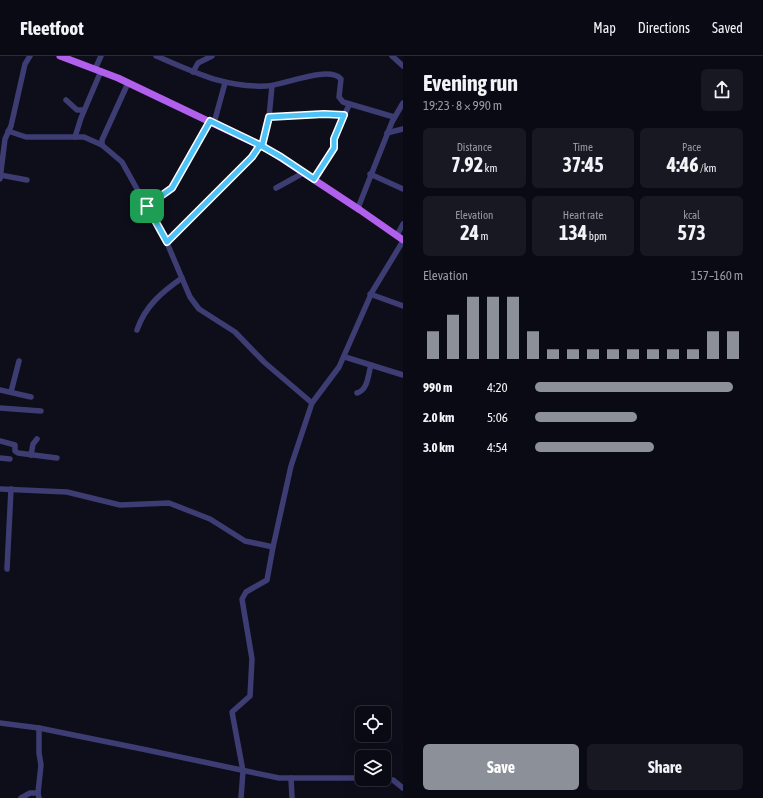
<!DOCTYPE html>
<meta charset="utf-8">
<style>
:root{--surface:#0a0a14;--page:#181822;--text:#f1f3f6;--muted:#999aa0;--line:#2a2b34;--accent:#8c9099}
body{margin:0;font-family:"Asap Condensed",sans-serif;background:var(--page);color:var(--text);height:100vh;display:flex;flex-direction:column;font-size:15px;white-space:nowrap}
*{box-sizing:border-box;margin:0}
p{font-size:13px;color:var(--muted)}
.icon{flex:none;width:22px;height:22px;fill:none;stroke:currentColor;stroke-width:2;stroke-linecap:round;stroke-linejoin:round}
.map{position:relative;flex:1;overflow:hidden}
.panel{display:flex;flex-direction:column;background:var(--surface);width:360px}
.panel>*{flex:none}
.tools{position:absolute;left:355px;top:650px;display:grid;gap:8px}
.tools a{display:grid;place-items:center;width:36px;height:36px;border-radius:6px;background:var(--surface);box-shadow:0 4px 16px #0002,0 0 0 1px var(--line);font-size:20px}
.pin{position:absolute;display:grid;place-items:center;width:34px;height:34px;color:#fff;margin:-17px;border-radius:8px;box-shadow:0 2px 6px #0006}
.round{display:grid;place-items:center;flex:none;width:42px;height:42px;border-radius:6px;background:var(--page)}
.summary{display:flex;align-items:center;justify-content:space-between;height:68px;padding:0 20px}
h1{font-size:22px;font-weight:700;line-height:30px}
.metrics{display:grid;grid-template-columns:repeat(3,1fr);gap:6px;height:68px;padding:4px 20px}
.metrics div{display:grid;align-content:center;border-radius:6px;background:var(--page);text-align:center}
.metrics b{font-size:20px;font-weight:700}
.metrics small{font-size:11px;font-weight:400}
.metrics p{font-size:11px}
.chart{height:112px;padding:8px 20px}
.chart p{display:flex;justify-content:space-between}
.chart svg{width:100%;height:72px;margin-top:4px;stroke:var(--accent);stroke-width:6}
.button{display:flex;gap:8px;margin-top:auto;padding:8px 20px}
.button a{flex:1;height:46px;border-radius:6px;background:var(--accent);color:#fff;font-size:16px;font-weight:700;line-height:46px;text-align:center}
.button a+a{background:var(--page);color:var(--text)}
ul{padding:0 20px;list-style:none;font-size:13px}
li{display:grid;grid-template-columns:64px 48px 1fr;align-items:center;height:30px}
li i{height:10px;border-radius:5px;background:var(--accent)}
header{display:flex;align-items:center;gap:24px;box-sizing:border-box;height:56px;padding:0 20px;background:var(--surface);border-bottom:1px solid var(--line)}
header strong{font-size:19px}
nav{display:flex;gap:22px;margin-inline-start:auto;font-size:14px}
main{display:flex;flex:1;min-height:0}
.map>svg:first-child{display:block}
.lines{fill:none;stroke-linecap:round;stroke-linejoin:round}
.minor{stroke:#3d3d74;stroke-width:5.5}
.major{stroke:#b15fed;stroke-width:7}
.route-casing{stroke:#fff;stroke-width:8}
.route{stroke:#4fc3f7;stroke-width:5}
</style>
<header>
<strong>Fleetfoot</strong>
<nav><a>Map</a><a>Directions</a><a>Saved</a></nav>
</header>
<main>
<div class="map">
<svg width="403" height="742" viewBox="0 0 403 742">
<rect width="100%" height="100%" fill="#0e0d1a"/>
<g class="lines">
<g class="minor">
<path d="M 156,0 C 195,16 224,32 267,30 C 284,29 329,9 341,23 L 339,41 L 343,46 L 394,61"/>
<polyline points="392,0 403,10"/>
<polyline points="95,13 101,0"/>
<polyline points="193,16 198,7 212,0"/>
<polyline points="128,27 102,84 102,89 122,106 167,187 190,241 199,253 235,276 264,306 312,347"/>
<polyline points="66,44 77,54 84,54"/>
<polyline points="269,61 324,58 344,59"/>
<polyline points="214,67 225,27"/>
<polyline points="8,75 26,81 84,81 102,89"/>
<polyline points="387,77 403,73"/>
<polyline points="75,81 81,62 101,15"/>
<polyline points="262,91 269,61 272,30"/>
<polyline points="370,118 403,133"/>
<polyline points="0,119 27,124"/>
<polyline points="0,123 5,83 11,70 25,8 30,0"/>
<polyline points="314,123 334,91 334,82 349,49"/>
<polyline points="276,132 305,116"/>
<polyline points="147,150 172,132 210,65"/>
<polyline points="358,152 392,66 403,47"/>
<polyline points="397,179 403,168"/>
<polyline points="167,187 251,101 259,89"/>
<polyline points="370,238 403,250"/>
<path d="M 137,274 C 145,250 162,236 182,222"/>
<polyline points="345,301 403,319"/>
<polyline points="0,334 31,341"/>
<polyline points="11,336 19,305"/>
<path d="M 357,337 C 368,334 368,319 371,309"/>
<polyline points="0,352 41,355"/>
<polyline points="0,385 15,389 15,395 18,397 57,402"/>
<polyline points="31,399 33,388 37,383"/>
<polyline points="0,402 10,403"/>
<polyline points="0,433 67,436 120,449 169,447 210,463 245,485 273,491"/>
<polyline points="7,513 11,433"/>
<polyline points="0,667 39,672 147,694 279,722 362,722"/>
<polyline points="291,722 292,742"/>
<polyline points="384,723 393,724 403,732"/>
<polyline points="21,742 30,737 38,737"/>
<polyline points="39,742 38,737 41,709 39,697 39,672"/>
<polyline points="241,742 243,715 232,656 250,640 252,603 242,543 246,536 267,524 273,491 291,410 312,347 339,311 372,236 403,185"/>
</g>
<polyline class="major" points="60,0 118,22 269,94 360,154 403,184"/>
</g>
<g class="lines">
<defs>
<polyline id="route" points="147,150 167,186 252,101 260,89 281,101 314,123 334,92 334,83 344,59 324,58 269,61 262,90 210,65 172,132 147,150"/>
</defs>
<use href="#route" class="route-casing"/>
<use href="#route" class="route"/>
</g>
</svg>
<div class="tools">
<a><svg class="icon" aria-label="locate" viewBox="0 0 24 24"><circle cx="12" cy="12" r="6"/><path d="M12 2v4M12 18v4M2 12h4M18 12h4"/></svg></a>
<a><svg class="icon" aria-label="layers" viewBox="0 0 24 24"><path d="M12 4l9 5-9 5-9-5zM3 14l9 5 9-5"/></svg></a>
</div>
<div class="pin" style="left:147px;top:150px;background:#1e9e55"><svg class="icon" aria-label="arrive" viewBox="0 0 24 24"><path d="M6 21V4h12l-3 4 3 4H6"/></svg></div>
</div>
<section class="panel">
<div class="summary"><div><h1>Evening run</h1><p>19:23 · 8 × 990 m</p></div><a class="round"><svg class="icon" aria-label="share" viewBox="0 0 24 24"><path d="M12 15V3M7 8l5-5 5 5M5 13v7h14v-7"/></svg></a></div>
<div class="metrics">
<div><p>Distance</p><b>7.92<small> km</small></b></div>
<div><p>Time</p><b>37:45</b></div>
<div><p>Pace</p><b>4:46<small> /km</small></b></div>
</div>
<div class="metrics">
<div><p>Elevation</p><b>24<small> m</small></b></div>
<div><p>Heart rate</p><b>134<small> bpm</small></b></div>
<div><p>kcal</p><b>573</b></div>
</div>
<div class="chart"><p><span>Elevation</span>157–160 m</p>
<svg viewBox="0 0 160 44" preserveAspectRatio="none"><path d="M5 44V27M15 44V17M25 44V6M35 44V6M45 44V6M55 44V27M65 44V38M75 44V38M85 44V38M95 44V38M105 44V38M115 44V38M125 44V38M135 44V38M145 44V27M155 44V27"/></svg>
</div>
<ul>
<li><b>990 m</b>4:20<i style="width:95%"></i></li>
<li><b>2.0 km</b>5:06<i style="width:49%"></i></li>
<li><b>3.0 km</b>4:54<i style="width:57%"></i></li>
</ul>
<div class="button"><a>Save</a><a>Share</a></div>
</section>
</main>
